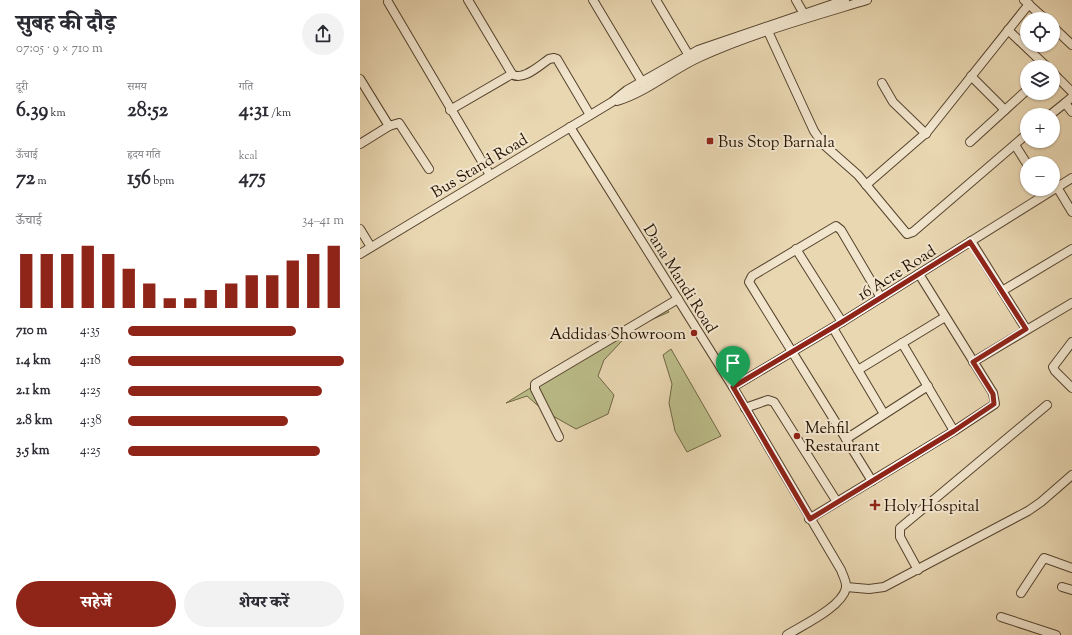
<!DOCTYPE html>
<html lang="hi">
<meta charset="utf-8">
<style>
:root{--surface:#fff;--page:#f2f2f3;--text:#2b2b33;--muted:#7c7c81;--accent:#8f2418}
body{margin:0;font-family:"Sorts Mill Goudy","Noto Serif Devanagari",serif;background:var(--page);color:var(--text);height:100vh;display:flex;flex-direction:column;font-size:15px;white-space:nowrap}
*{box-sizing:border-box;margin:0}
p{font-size:13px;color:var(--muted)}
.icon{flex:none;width:22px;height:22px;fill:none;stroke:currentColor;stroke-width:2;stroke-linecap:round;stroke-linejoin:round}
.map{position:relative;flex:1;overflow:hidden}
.drawer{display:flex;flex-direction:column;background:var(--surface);width:360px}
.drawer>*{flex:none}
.fabs{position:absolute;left:660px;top:12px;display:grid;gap:8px}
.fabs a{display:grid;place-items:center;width:40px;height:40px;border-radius:50%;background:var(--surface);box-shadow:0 1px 3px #0004;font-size:20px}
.pin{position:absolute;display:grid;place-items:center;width:34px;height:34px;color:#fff;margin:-41px -17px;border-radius:50% 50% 50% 0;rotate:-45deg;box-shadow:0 0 4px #0007}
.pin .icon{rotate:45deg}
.round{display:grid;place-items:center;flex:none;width:42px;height:42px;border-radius:21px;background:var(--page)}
.overview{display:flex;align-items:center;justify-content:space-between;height:68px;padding:0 16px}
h1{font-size:22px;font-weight:800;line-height:30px}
.figures{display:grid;grid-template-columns:repeat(3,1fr);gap:6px;height:68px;padding:4px 16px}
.figures div{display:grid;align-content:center}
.figures b{font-size:20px;font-weight:800}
.figures small{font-size:11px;font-weight:400}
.figures p{font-size:11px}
.chart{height:112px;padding:8px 16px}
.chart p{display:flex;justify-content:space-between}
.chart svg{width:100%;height:72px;margin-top:4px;stroke:var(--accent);stroke-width:6}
.primary-button{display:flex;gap:8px;margin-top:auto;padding:8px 16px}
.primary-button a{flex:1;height:46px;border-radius:24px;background:var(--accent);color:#fff;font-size:16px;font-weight:800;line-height:46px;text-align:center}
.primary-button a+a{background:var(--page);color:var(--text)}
ul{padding:0 16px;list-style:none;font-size:13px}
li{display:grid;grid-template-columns:64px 48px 1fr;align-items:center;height:30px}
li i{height:10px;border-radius:5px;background:var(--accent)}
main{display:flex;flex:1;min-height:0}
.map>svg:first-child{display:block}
.green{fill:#bbbd89;stroke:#706744}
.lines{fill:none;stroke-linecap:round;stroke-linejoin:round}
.minor-casing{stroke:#55422c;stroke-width:10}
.minor{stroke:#f1e5cd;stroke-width:8}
.route-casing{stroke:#fff;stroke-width:8}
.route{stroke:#8f2418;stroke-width:5}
.poi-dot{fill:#8f2418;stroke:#f1e5cd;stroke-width:1.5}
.labels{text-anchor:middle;stroke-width:4;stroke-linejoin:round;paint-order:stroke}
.poi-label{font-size:16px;fill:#241100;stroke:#f1e5cd;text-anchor:start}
.street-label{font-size:16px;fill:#241100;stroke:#f1e5cd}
</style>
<main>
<section class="drawer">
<div class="overview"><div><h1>सुबह की दौड़</h1><p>07:05 · 9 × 710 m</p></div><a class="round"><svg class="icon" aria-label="share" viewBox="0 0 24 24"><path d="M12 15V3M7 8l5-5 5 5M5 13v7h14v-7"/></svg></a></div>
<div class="figures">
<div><p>दूरी</p><b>6.39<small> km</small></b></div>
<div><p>समय</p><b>28:52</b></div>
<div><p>गति</p><b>4:31<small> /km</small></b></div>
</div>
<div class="figures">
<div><p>ऊँचाई</p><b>72<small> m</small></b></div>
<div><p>हृदय गति</p><b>156<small> bpm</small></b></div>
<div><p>kcal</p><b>475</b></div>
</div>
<div class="chart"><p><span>ऊँचाई</span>34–41 m</p>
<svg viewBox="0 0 160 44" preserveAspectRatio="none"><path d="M5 44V11M15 44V11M25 44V11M35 44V6M45 44V11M55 44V20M65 44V29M75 44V38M85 44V38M95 44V33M105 44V29M115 44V24M125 44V24M135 44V15M145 44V11M155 44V6"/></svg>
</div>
<ul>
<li><b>710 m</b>4:35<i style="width:78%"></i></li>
<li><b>1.4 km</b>4:18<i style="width:100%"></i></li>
<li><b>2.1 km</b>4:25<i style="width:90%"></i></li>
<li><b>2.8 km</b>4:38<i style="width:74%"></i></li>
<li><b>3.5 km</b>4:25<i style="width:89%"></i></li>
</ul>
<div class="primary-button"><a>सहेजें</a><a>शेयर करें</a></div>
</section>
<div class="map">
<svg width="712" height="635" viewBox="0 0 712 635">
<rect width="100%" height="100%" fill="#e9d7b2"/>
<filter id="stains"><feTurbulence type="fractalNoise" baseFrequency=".005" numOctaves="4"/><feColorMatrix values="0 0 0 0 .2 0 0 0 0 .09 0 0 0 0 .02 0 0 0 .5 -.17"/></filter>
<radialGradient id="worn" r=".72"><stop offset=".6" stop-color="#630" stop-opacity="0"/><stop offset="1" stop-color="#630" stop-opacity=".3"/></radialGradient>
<g class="green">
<polygon points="304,306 309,312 275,327 244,360 238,376 254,395 248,414 216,429 184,411 167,396 146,403"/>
<polygon points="311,349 361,436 327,452 315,431 309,403 312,384 303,355"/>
</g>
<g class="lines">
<defs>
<g id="minor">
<path d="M 108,0 L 152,74 C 162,82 180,65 189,59 L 194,58 L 197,59 L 230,115"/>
<polyline points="233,0 282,82"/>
<polyline points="296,0 328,54"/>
<polyline points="436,0 444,14"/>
<polyline points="664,0 685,19"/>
<polyline points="28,2 130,175"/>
<polyline points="406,27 454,131 463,144 498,175 547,234 553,232 667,134"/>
<polyline points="693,27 712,45"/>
<polyline points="648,30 687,67"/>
<polyline points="693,73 712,92"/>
<polyline points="611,76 645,110"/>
<polyline points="0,79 29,126"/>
<polyline points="522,83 533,102 566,134"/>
<polyline points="712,97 705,103 712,112"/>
<path d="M 257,101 C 287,92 311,70 340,57 C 393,33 451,17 507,0"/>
<polyline points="90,110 152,74"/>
<polyline points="690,115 705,103"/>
<path d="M 210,127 L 373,387 L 481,570 C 483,576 487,582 486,588 C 482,607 443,625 427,635"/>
<polyline points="610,142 667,90"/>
<polyline points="0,144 29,126 39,123 69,169"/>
<polyline points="655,145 667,164"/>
<polyline points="506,185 567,132 669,4"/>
<polyline points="697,187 712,212"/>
<polyline points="0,229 11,247"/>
<polyline points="611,241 666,329"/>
<polyline points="436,249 482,322"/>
<polyline points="0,254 252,102 267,90 338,50 485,0"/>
<polyline points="642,291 712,249"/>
<polyline points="473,328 524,414"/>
<polyline points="712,342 693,367 695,371 712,388"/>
<polyline points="542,343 594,431"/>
<polyline points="613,362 712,303"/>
<polyline points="498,370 585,317"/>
<polyline points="373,387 482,322 712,178"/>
<polyline points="385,408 408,400 414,402 477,502"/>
<polyline points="199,437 175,389 175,384 318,299"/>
<polyline points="486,439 568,386"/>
<polyline points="512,481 389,282 392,276 476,226 481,230 521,298"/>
<polyline points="449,519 594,431 635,404 633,393 559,274"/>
<polyline points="558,570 540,537 540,528 687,405"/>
<polyline points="486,587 509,589 524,587 668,511 681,502 712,475"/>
<polyline points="702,587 712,590"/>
<polyline points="661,593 684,558 712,568"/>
<polyline points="641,617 696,635"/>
</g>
</defs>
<use href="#minor" class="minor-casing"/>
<use href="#minor" class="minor"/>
</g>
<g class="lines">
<defs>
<polygon id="route" points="610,242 666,329 613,362 633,394 634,404 594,431 450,519 373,387 482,322"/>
</defs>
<use href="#route" class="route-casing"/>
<use href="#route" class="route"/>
</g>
<g class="poi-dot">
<rect x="346" y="137" width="8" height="8" rx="2"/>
<circle cx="334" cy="333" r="4"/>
<circle cx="437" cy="436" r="4"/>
<path d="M513 499h4v4h4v4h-4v4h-4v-4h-4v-4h4z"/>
</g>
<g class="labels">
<g class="poi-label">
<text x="358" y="147">Bus Stop Barnala</text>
<text x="326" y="339" text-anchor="end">Addidas Showroom</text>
<text x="445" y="433">Mehfil<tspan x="445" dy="18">Restaurant</tspan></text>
<text x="524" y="511">Holy Hospital</text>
</g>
<g class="street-label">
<text transform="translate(119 165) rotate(-31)" y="6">Bus Stand Road</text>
<text transform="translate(536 272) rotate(-32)" y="6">16 Acre Road</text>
<text transform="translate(321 278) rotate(58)" y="6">Dana Mandi Road</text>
</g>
</g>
<rect width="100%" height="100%" filter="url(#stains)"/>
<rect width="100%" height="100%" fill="url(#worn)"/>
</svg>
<div class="fabs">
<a><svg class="icon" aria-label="locate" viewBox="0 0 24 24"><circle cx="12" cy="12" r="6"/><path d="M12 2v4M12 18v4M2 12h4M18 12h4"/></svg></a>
<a><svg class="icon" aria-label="layers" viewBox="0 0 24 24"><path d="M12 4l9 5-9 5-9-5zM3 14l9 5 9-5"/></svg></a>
<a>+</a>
<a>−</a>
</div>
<div class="pin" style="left:373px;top:387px;background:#1e9e55"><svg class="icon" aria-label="arrive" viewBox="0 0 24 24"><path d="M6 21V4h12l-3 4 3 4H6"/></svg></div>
</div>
</main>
